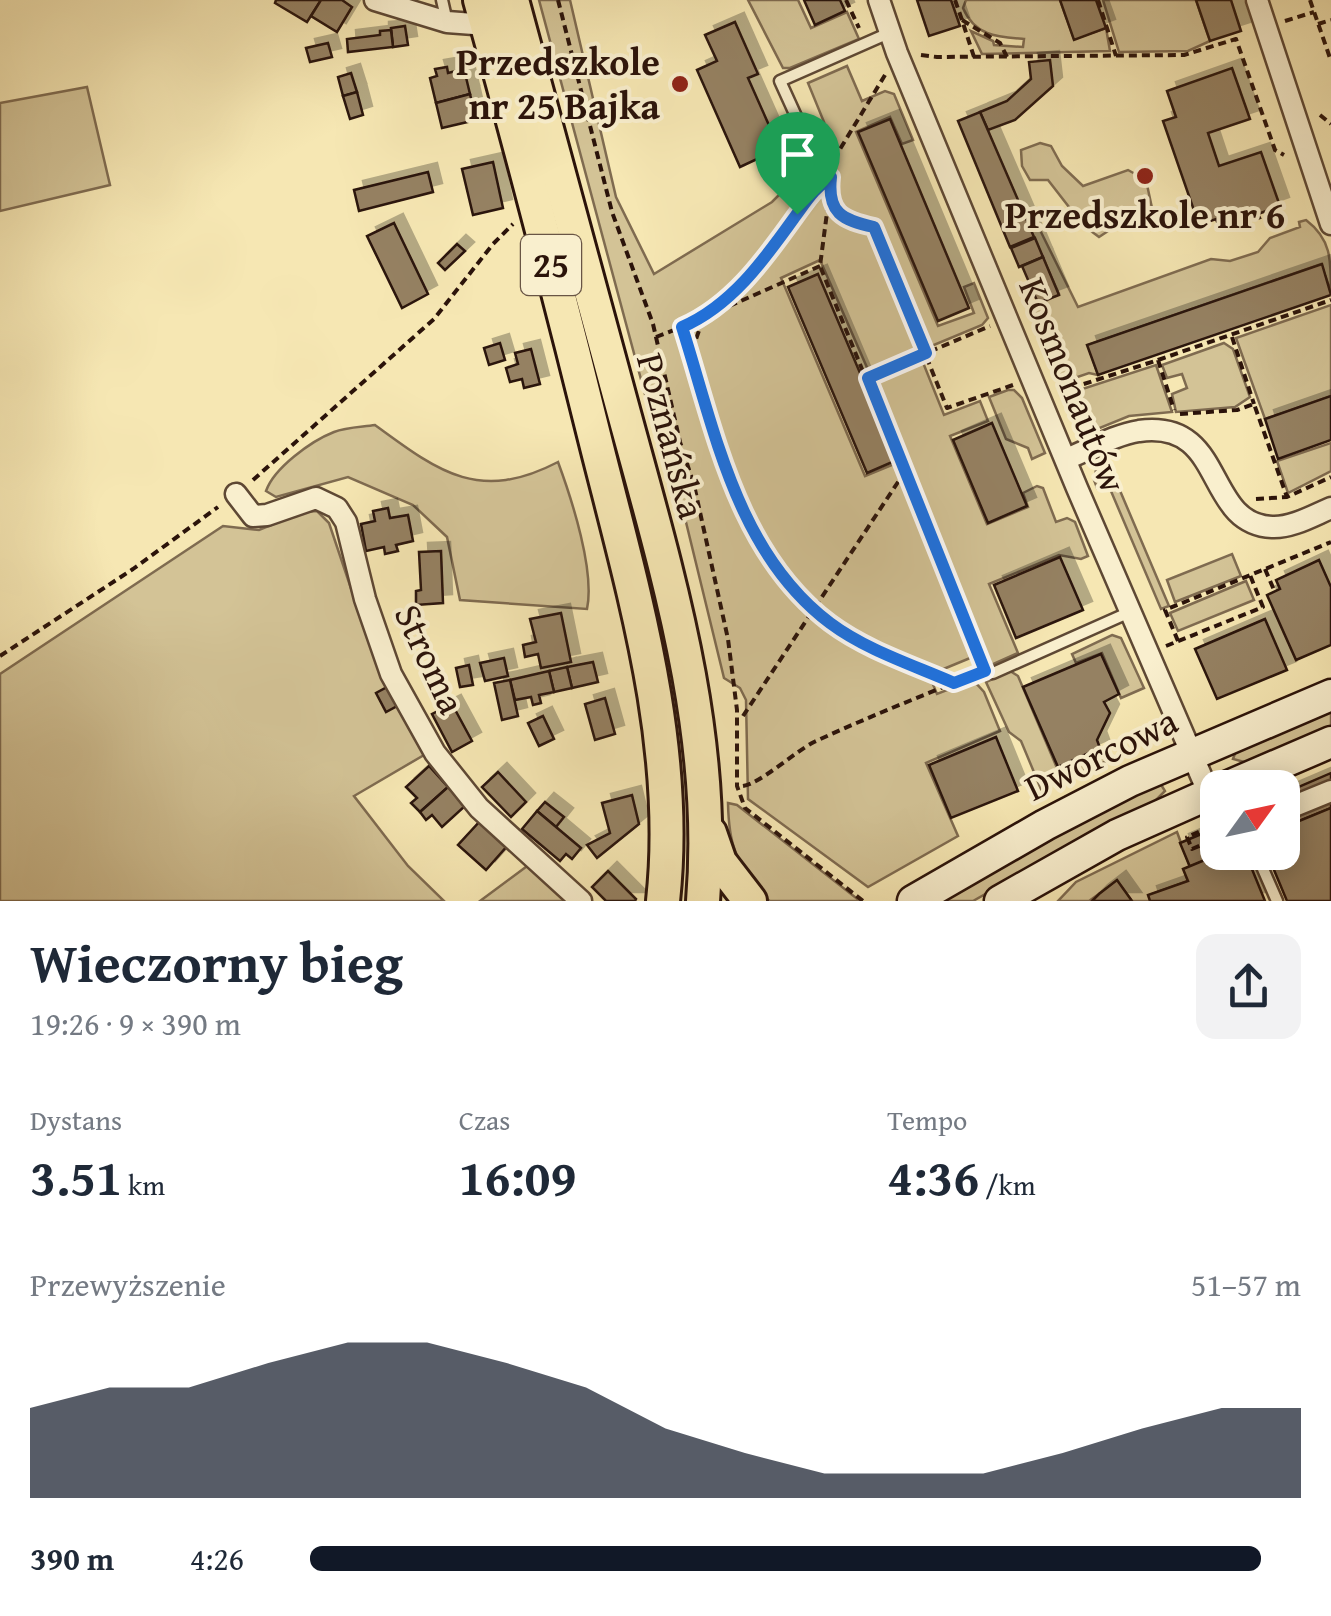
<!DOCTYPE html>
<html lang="pl">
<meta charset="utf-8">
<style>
:root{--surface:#fff;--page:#f2f2f3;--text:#1f2937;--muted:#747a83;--accent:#111827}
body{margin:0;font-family:"Gentium Book Plus",serif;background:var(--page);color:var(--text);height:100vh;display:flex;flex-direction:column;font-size:38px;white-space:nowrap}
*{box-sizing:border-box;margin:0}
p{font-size:32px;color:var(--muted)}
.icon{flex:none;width:55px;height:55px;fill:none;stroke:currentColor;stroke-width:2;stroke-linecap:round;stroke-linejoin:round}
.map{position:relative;height:901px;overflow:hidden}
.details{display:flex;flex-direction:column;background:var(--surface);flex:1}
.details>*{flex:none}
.needle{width:65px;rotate:57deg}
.tools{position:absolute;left:1200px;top:770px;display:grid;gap:20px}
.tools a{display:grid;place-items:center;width:100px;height:100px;border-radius:20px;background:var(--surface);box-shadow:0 5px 25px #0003;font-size:50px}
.pin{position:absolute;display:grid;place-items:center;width:85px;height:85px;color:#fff;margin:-102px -42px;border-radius:50% 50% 50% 0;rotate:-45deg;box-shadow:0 0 10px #0007}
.pin .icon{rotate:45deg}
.round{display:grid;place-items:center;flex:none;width:105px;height:105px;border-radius:20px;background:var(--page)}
.summary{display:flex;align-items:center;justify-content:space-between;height:170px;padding:0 30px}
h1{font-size:55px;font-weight:700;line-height:75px}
.stats{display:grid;grid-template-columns:repeat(3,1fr);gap:15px;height:170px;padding:10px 30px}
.stats div{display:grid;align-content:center}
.stats b{font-size:50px;font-weight:700}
.stats small{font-size:28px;font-weight:400}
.stats p{font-size:28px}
.chart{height:280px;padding:20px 30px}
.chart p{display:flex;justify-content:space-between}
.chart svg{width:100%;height:180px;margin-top:10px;fill:var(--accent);opacity:.7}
ul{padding:0 30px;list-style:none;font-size:32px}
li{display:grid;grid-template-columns:160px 120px 1fr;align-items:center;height:75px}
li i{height:25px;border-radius:12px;background:var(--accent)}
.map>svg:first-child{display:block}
.green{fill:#d3c396;stroke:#7f6b50;stroke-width:2.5}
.building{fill:#958162;stroke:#2b130a;stroke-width:2.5;filter:url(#shadow)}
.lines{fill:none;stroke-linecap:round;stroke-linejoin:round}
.lane-casing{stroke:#5e4834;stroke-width:15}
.street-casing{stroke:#5e4834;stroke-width:25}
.secondary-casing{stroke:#2b130a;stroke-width:35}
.primary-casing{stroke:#2b130a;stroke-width:38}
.path{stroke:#2b130a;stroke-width:4;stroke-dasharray:8 5;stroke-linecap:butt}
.lane{stroke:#f9efce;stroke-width:10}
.street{stroke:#f9efce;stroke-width:20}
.secondary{stroke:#f9efce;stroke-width:30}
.primary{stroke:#f6e7b3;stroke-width:32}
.route-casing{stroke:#fff;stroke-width:20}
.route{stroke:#1a73e8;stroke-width:12}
.poi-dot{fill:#8f2418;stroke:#f9efce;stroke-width:4}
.labels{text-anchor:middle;stroke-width:8;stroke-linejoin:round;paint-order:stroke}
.shield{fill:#f9efce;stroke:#695545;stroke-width:2.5}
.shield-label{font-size:35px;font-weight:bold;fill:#2b130a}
.poi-label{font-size:38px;font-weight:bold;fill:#2b130a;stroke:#f9efce;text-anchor:end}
.street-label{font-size:38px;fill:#2b130a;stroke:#f9efce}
</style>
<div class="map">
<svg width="1331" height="901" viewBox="0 0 1331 901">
<defs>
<filter id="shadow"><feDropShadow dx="9" dy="-9" stdDeviation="0" flood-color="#0004"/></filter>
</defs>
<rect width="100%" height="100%" fill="#f6e7b3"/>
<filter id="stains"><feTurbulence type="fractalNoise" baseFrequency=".002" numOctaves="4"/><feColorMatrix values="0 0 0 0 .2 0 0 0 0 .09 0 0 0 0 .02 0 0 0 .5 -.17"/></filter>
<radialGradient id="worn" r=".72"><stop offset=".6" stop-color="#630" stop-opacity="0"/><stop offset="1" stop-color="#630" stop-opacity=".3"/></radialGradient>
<g class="green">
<polygon points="539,0 570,0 616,197 654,274 772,202 806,168 793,135 824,122 808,83 847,66 862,101 885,91 894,94 913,140 902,144 890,117 856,132 938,326 974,313 964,287 974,283 988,318 982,325 869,372 820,260 781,278 865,476 899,462 975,656 929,675 937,694 973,680 984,692 1000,731 926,763 958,836 868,887 748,799 746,700 740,688 724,678 684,514 671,491"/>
<polygon points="748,0 798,0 811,28 847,12 859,39 790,68 783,68"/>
<path d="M 966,0 L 1060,0 L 1074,39 L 1106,28 L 1110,51 L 982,54 L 971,31 L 993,41 L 994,45 L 1023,47 L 1024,39 C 997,37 975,36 963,8 Z"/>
<polygon points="1103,0 1196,0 1210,41 1188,51 1119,52"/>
<polygon points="87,87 110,185 0,211 0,103"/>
<polygon points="1040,143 1051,146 1062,166 1083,186 1128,170 1146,180 1152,208 1134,214 1099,237 1083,225 1048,180 1030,180 1022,166 1021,150"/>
<path d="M 1306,220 C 1331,239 1331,259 1331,292 L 1321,264 L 1088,345 L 1098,375 L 1089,373 L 1063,382 L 1033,308 L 1059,294 L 1030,229 L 1039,228 L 1078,307 L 1211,259 L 1230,261 L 1258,252 L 1270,238 L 1300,227 L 1299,222 Z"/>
<polygon points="1331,305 1331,396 1265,419 1236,338"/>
<polygon points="1224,343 1233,349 1250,397 1235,407 1176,412 1172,394 1187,388 1182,374 1167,378 1162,365"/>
<polygon points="922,360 944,415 980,401 988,421 950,436 987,524 1028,507 1023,493 1037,486 1043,488 1056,522 1067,518 1075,522 1088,556 1081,559 1059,555 989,584 1018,653 989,666 873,379"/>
<polygon points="1156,365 1172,412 1129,416 1090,432 1084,430 1070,393"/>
<polygon points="1008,390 1014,390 1022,398 1045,453 1032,459 1028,448 1006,439 989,397"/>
<path d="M 375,425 C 439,472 479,503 558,462 C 572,500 595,571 587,609 L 460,600 L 447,537 L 413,505 L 348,477 L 276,497 L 266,491 C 274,468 311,441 334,432 C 346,427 362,427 375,425 Z"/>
<polygon points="1331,443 1331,471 1288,493 1277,461"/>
<polygon points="1107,460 1169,606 1161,609 1108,484 1097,488 1094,480 1097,465"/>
<polygon points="317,511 329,523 369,642 424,755 354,796 408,866 444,901 0,901 0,674 223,526 259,530 303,512"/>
<polygon points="1232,554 1241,576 1175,602 1167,580"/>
<polygon points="1246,581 1254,600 1178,631 1170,613"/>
<polygon points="1112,635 1121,638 1144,688 1121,698 1102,653 1076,663 1072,654"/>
<polygon points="1010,671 1018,676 1057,768 1101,749 1107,761 1041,789 1021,741 1009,732 986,682"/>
<polygon points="1331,708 1331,728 1248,763 1233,759 1237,748"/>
<polygon points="1160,783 1165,791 1154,802 1084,838 973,901 940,901 1098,812"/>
<path d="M 728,803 L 737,805 L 860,901 L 770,901 L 764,897 C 737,859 729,851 728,803 Z"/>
<polygon points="1177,832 1190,867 1184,870 1188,881 1149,895 1150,901 1132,901 1117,881 1089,901 1058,901 1076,882"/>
<polygon points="530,864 569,901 480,901"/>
</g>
<g class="building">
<polygon points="276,0 321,0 307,22 275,3"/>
<polygon points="321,0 342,0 352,7 337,32 311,16"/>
<polygon points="804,0 840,0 845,11 815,25"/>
<polygon points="917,0 951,0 960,26 929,36"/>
<polygon points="1060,0 1096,0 1106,28 1074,40"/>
<polygon points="1196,0 1231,0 1241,31 1210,41"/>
<polygon points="735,22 758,74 748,78 772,132 781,128 793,156 761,170 757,159 740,167 697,70 717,61 705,35"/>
<polygon points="405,26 408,45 393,47 391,28"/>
<polygon points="391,30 393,47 348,52 347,39 380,35 380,31"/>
<polygon points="328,43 332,57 310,62 306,48"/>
<polygon points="1050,60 1053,86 1015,120 988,130 980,112 1007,101 1031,79 1029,62"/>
<polygon points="447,67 448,73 464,69 470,94 436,103 430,78 437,76 435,69"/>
<polygon points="1232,68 1250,119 1208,133 1219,166 1261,152 1280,206 1258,214 1260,218 1257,219 1255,215 1219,227 1216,219 1199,225 1163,121 1176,117 1167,91"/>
<polygon points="351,73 357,92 343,96 338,77"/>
<polygon points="357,92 363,115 350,119 343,96"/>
<polygon points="470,94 476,120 442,128 436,103"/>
<polygon points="980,112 1034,237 1010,247 958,121"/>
<polygon points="890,119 969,308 938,321 858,132"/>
<polygon points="493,162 503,208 473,215 462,169"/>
<polygon points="428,172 433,192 359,211 354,190"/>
<polygon points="394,223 428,294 402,308 367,236"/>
<polygon points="1035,238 1043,257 1019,267 1011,248"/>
<polygon points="457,244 465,251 445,270 438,263"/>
<polygon points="1043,257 1059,295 1038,303 1022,266"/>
<polygon points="1322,264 1331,295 1098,375 1087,345"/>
<polygon points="818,274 897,460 867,473 788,287"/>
<polygon points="500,343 505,360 489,365 484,348"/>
<polygon points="531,349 540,384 524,388 522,379 510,382 506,368 518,364 515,353"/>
<polygon points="1331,396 1331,440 1278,459 1265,419"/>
<polygon points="992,423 1027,506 988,523 953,440"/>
<polygon points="388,508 390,518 408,515 413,541 396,545 398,551 385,554 384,547 366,551 361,524 375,521 373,511"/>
<polygon points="441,551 443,603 416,605 416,591 421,590 419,552"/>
<polygon points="1060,557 1083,610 1016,638 994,585"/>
<polygon points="1319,560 1331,587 1331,645 1296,660 1267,595 1280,589 1276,580"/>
<polygon points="561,613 571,662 541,668 538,654 525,657 523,645 536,642 530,619"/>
<polygon points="1265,619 1287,670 1217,699 1195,649"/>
<polygon points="1101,654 1119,694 1104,702 1110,713 1097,740 1100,748 1058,767 1023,687"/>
<polygon points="504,658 508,676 485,681 480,663"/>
<polygon points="593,662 598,682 572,688 567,667"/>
<polygon points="469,665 473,685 460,687 456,668"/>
<polygon points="567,667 572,688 554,692 549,671"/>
<polygon points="549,671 554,692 539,695 541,703 533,705 531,697 515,700 510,680"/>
<polygon points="510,680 518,716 502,720 494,683"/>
<polygon points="389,686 399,705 386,712 376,693"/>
<polygon points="605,698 615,734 595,740 585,704"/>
<polygon points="452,704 472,741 452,752 432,714"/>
<polygon points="543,716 554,739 539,746 528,723"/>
<polygon points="996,737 1018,791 951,818 929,765"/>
<polygon points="429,766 448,787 420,812 411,803 417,798 406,787"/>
<polygon points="498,772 526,802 511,817 482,787"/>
<polygon points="1331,773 1331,808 1282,828 1282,794"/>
<polygon points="448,787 465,806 442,827 432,815 426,820 420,812"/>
<polygon points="632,795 639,824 597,858 587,845 610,833 602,803"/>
<polygon points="545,802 564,817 556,827 537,811"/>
<polygon points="1331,808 1331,901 1287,901 1269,858 1251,866 1245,852 1282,852 1282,828"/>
<polygon points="537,811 581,848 572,859 566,854 560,861 522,829"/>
<polygon points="481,820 508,845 486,870 458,845"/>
<polygon points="1218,827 1218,852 1224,852 1190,867 1180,843"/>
<polygon points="1224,852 1245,852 1265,901 1150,901 1148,895 1188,881 1183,869"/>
<polygon points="608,871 636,899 635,901 606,901 592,887"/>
<polygon points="1117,880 1132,901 1092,901 1099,894"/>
</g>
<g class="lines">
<defs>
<g id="lane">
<polyline points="442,0 447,22"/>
<polyline points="800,125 780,81 889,33"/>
<polyline points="993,673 1130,612"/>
<polyline points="1260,862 1277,901"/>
</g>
<g id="street">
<polyline points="375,0 447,22 487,25"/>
<polyline points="879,0 897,53 1077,488 1209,794"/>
<polyline points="1257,0 1331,224"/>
<path d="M 1066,459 C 1089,450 1114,435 1139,431 C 1227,419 1203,524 1272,527 C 1292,528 1314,515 1331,508"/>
<polyline points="236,494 253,516 267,515 316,498 337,508 346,522 365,599 391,674 435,753 479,808 581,901"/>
<polyline points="1282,811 1331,791"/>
</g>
<g id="secondary">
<polyline points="1224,788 1331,742"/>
<polyline points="913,901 1045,825 1130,781 1331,695"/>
<polyline points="1000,901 1117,835 1218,790"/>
</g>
<g id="primary">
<path d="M 480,0 C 521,148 560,297 597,447 C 634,594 680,748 663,901"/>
<path d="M 512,0 C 549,139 587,278 625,417 C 668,575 717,735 703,901"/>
<polyline points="710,833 720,862 750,901"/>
</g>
</defs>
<use href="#lane" class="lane-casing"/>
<use href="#street" class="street-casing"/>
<use href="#secondary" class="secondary-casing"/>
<use href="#primary" class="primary-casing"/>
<g class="path">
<polyline points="558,0 612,212 653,324 680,442 694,485 728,639 737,710 737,786 745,808 863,901"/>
<polyline points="846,0 859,28"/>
<polyline points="955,0 962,20"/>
<polyline points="1098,0 1116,56"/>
<polyline points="1310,0 1331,61"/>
<polyline points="1285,21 1314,12"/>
<polyline points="1318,24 1331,20"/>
<polyline points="921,55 937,57 1184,55 1236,39 1275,150 1284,155"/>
<polyline points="974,57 962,20 1000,43 1007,57"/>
<polyline points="885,75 834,159 820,266 982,664"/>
<polyline points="1320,115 1331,124"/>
<polyline points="830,199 844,218 874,227 947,408 1013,385"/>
<path d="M 820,266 L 682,327 C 716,431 737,552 829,623 C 865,650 912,665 953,683"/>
<polyline points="656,337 682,327"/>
<polyline points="1232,337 1254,404"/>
<polyline points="692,351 705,313 744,283 809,195 831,177 796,156 788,136"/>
<polyline points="1158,360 1331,300"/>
<polyline points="870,377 990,326"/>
<polyline points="1059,392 1158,360 1174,410"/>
<polyline points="1180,414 1237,410 1254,404 1287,497"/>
<polyline points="253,480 434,319 493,244 513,224"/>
<polyline points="1256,499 1287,497 1331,477"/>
<polyline points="1265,569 1274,590"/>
<polyline points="1178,641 1165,610 1331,542"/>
<polyline points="1166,646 1263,607 1250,575"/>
<polyline points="0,656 133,569 218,507"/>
<polyline points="743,716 906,470"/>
<path d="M 743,786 C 761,783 793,753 814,742 C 868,717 924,695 978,673"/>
<polyline points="1207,825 1208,828 1187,837 1192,849 1218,838"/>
</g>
<use href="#lane" class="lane"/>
<use href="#street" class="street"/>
<use href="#secondary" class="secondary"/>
<use href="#primary" class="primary"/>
</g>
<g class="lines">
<defs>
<path id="route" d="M 831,177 C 827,213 842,220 874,227 L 926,353 L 868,378 L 985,671 L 954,683 C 913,665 866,650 830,623 C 737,553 715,431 682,327 C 731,306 764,260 794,218 C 806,202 814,188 831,177 Z"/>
</defs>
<use href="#route" class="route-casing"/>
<use href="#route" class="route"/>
</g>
<g class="poi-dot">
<circle cx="680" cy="84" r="10"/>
<circle cx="1145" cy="176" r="10"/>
</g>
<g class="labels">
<rect class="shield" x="521" y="235" width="60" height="60" rx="8"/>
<g class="shield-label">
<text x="551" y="277">25</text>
</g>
<g class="poi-label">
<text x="660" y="75">Przedszkole<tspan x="660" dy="44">nr 25 Bajka</tspan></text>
<text x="1145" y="228" text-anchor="middle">Przedszkole nr 6</text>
</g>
<g class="street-label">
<text transform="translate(1073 385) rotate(68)" y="13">Kosmonautów</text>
<text transform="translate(671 436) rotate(75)" y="13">Poznańska</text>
<text transform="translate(430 659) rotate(65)" y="13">Stroma</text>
<text transform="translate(1101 754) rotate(-26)" y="13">Dworcowa</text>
</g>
</g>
<rect width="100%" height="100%" filter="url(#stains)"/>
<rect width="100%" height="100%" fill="url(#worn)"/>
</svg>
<div class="tools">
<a><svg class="needle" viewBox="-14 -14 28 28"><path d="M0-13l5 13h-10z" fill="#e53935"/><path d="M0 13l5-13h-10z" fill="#747a83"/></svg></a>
</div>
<div class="pin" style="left:797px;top:214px;background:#1e9e55"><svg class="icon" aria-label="arrive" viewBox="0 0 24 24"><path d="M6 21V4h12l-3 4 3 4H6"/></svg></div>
</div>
<section class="details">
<div class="summary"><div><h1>Wieczorny bieg</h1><p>19:26 · 9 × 390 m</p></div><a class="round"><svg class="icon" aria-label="share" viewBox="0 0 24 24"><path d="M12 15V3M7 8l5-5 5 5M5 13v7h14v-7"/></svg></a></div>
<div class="stats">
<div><p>Dystans</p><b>3.51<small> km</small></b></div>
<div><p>Czas</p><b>16:09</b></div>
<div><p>Tempo</p><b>4:36<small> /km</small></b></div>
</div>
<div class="chart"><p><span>Przewyższenie</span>51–57 m</p>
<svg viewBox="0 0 160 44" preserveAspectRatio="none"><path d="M0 44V22L10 17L20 17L30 11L40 6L50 6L60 11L70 17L80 27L90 33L100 38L110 38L120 38L130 33L140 27L150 22L160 22V44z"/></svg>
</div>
<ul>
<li><b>390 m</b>4:26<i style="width:96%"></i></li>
</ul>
</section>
